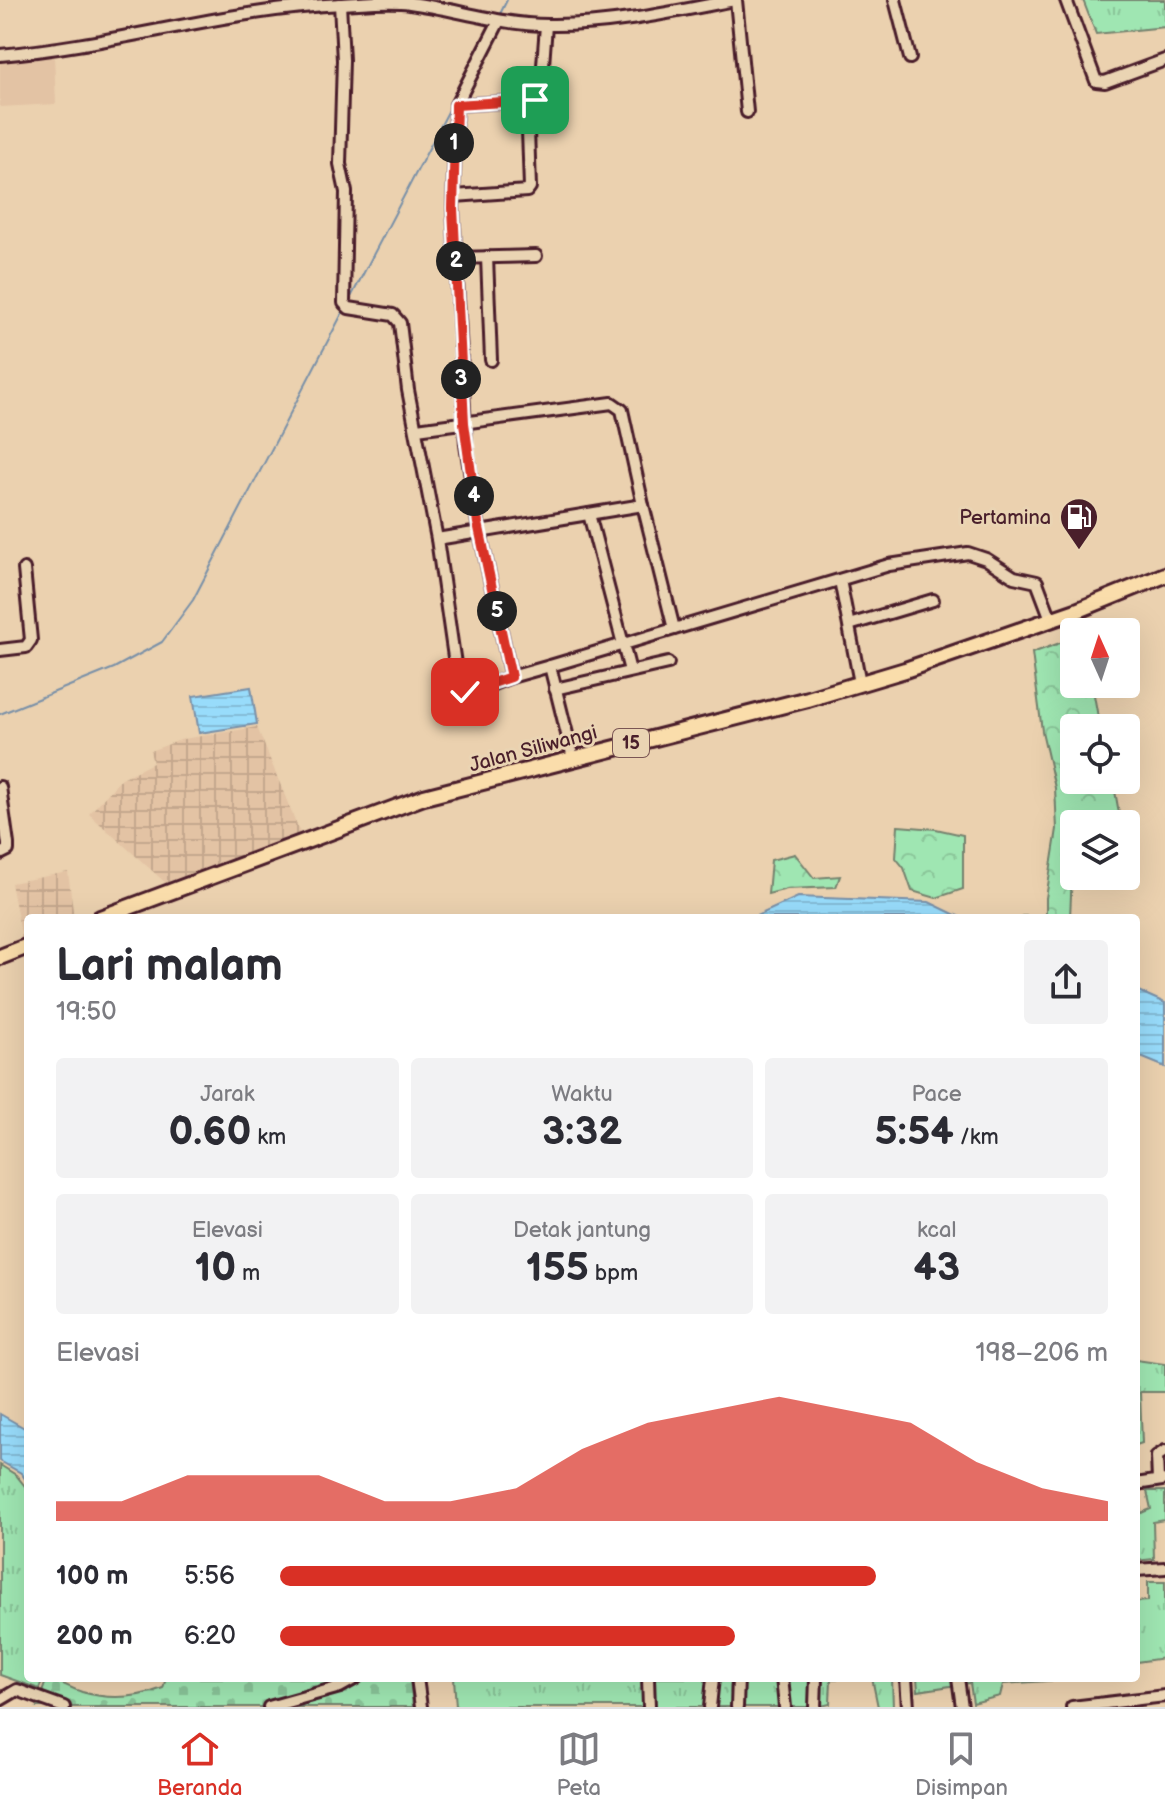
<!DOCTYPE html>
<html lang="id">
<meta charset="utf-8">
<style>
:root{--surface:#fff;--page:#f2f2f3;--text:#2b2b33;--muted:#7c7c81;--line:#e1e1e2;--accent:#d93025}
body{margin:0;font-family:"Balsamiq Sans",sans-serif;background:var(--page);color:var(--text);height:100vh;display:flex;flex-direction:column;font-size:30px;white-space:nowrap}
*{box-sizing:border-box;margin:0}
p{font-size:26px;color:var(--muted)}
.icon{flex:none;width:44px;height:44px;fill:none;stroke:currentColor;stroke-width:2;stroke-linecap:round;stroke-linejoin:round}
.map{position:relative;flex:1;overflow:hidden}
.side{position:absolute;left:24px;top:914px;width:1116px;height:768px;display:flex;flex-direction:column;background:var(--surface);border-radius:8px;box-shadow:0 8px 32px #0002}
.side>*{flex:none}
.needle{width:52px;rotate:357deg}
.tools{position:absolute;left:1060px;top:618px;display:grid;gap:16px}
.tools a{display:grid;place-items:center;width:80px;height:80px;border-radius:8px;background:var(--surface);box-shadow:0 8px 32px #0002;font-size:40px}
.pin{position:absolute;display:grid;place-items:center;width:68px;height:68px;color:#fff;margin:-34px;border-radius:16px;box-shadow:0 4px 12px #0006}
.km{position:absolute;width:40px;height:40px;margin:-20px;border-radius:50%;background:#222;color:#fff;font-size:22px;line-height:40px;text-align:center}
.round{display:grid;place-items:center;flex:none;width:84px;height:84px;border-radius:8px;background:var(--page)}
.headline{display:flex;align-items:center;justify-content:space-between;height:136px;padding:0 32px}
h1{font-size:44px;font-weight:700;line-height:60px}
.figures{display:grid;grid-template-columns:repeat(3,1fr);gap:12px;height:136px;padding:8px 32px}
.figures div{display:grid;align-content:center;border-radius:8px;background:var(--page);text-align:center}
.figures b{font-size:40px;font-weight:700}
.figures small{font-size:22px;font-weight:400}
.figures p{font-size:22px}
.chart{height:224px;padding:16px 32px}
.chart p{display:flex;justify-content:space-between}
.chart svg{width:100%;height:144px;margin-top:8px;fill:var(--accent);opacity:.7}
ul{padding:0 32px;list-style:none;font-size:26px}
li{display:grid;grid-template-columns:128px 96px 1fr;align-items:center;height:60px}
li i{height:20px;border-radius:10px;background:var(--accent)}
.tab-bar{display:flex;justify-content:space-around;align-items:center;height:112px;border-top:2px solid var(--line);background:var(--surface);font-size:22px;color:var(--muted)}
.tab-bar a{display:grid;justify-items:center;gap:4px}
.tab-bar .selected{color:var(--accent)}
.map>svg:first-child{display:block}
.built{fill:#e3c3a4}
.industrial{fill:url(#industrial-grid)}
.grass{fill:url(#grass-tufts);stroke:#74826e;stroke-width:2}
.forest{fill:url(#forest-crowns);stroke:#74826e;stroke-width:2}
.cemetery{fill:url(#cemetery-stones);stroke:#74826e;stroke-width:2}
.water{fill:url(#water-rules);stroke:#7990a8;stroke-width:2}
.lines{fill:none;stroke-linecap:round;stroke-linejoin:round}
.stream{stroke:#7990a8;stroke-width:2}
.minor-casing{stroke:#4a1f2b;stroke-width:16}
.highway-casing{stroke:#4a1f2b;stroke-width:20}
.minor{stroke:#ead4b3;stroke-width:10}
.highway{stroke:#faddab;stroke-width:14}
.route-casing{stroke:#fff;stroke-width:16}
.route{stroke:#d93025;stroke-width:10}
.labels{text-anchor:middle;stroke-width:6;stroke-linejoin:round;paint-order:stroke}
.shield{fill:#ead4b3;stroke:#7a5554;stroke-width:2}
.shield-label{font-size:18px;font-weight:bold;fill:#4a1f2b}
.poi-label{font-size:20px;fill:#4a1f2b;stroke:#ead4b3;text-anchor:end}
.street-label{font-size:20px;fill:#4a1f2b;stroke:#ead4b3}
</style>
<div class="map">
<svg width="1165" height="1707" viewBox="0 0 1165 1707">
<defs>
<pattern id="industrial-grid" width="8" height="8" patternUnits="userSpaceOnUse" patternTransform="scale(2)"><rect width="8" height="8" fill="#e3c3a4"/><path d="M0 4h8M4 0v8" fill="none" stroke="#c4a78d"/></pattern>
<pattern id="grass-tufts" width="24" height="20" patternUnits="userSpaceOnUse" patternTransform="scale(2)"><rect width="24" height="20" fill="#9fe6b2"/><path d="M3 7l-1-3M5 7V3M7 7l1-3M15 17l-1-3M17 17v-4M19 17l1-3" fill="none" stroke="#8ac599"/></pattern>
<pattern id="forest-crowns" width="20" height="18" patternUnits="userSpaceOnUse" patternTransform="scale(2)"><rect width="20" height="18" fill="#9fe6b2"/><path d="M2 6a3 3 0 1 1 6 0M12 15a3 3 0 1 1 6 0" fill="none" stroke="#8ac599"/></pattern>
<pattern id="cemetery-stones" width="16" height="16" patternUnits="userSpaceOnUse" patternTransform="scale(2)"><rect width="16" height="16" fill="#9fe6b2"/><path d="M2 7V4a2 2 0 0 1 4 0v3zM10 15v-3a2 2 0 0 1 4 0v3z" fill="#8ac599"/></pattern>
<pattern id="water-rules" width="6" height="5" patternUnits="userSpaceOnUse" patternTransform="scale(2)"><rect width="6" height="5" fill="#98dcfb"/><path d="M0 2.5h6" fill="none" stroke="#84bcd7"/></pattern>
</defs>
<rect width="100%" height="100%" fill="#ebd1af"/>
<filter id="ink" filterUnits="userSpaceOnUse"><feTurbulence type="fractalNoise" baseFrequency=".0125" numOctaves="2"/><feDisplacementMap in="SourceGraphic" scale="16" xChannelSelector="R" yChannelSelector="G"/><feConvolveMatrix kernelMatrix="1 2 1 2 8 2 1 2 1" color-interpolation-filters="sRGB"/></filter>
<g filter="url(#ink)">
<polygon class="built" points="54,55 56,104 0,107 0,57"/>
<g class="industrial">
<polygon points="257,727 300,833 168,885 89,814 122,778 153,763 150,751 183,739"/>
<polygon points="68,872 74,918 28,918 28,936 22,938 11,883"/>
</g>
<g class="grass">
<polygon points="1083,0 1165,0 1165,27 1096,34"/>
<polygon points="1136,1360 1165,1364 1165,1392 1140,1392 1142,1443 1136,1445"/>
<polygon points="0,1465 16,1475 28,1490 28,1678 43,1678 39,1689 0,1675"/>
<polygon points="1147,1491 1165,1491 1165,1520 1153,1522 1154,1559 1136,1561 1136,1502 1140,1503 1141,1513 1151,1509"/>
<polygon points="1148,1582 1165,1582 1165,1658 1136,1662 1136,1602 1148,1601"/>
<polygon points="454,1678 850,1678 831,1679 830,1704 817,1707 456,1707"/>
<polygon points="872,1678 892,1678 893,1707 878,1707"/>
<polygon points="917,1678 1059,1678 1060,1680 1003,1684 1000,1696 973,1703 970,1683 918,1691"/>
</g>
<g class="forest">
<polygon points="1074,638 1074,684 1092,684 1100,728 1074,728 1074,780 1113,780 1121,824 1074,824 1070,918 1020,918 1022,916 1046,916 1046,898 1057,829 1055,788 1042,731 1032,653"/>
<polygon points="898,826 936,829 963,835 963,889 936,898 912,891 904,868 896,858"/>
<polygon points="795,854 814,878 840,876 836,887 787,889 768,894 771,860"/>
</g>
<path class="cemetery" d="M 47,1678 C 59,1681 70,1688 82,1692 C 109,1700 137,1698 163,1688 L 166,1678 L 410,1678 L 413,1707 L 37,1707 Z"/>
<g class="water">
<polygon points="251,687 257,724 199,733 193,696"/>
<polygon points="798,897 929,902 962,918 752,918"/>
<polygon points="1136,990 1165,1003 1165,1067 1136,1055"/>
<polygon points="0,1414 28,1430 28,1483 21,1473 0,1461"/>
</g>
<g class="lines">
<g class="stream">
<polyline points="499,16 507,0"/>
<polyline points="348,303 451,106"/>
<polyline points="0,714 114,668 162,642 193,600 345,308"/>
</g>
<defs>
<g id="minor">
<polyline points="736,0 747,112"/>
<polyline points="895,0 910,58"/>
<polyline points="1066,0 1096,81 1105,82 1165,60"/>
<polyline points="340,4 343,60 340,164 346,192 344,303 349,308 393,315 400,323 408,390 437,539 458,685 461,690 470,693 511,677"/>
<polyline points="499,21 456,105 453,208 466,445 478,523 511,677 550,666 573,758"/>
<path d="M 0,55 C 115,45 227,9 343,4 C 364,3 389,0 410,3 C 456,9 501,25 548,25 C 610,26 673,12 734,0"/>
<polyline points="456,105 535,100 541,92 546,25"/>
<polyline points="454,196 527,191 530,187 527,102"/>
<polyline points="487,257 491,360"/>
<polyline points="455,258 536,256"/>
<polyline points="417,429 612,403 622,410 643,505"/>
<polyline points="589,514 630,671"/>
<polyline points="437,539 643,505 674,629"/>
<polyline points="840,580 860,683"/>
<polyline points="849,625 933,600"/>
<polyline points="0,650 26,647 31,640 24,569"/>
<polyline points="550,666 889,565 968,553 986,559 1014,577 1037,582 1051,619"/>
<polyline points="555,689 668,663"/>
<polyline points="0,787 8,844 8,850 0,854"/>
<polyline points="1158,1480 1157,1456 1165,1451"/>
<polyline points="1136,1484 1162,1480"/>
<polyline points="1136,1570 1165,1568"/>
<polyline points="417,1678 421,1707"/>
<polyline points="648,1678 649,1707"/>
<polyline points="782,1678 785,1707"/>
<polyline points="906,1678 908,1707"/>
<polyline points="958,1678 962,1707"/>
<polyline points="0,1700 17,1690 64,1707"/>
<polyline points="269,1707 340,1687 356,1678"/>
<polyline points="710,1707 713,1678"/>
<polyline points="737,1707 738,1678"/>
<polyline points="815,1707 816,1678"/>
<polyline points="1072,1707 1165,1696"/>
</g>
<g id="highway">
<polyline points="100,918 424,797 808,699 905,670 1076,611 1165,575"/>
<polyline points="0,957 28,946"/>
</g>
</defs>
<use href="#minor" class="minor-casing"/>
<use href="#highway" class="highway-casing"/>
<use href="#minor" class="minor"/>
<use href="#highway" class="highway"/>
</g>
</g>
<g class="lines" filter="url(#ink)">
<defs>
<polyline id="route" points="465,692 511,677 478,523 464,423 453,208 456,105 535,100"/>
</defs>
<use href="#route" class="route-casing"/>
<use href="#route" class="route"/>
</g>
<defs>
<symbol id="fuel-pin" viewBox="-11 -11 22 30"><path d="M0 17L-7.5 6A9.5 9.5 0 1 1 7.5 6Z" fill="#4a1f2b" stroke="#ead4b3"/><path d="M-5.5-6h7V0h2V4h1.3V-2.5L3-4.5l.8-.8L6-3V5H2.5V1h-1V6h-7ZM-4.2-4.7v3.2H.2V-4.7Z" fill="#fff"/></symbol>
</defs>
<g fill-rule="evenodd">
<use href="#fuel-pin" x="1057" y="495" width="44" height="60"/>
</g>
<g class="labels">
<rect class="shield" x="613" y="729" width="36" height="28" rx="6"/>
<g class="shield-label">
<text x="631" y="749">15</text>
</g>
<g class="poi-label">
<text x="1051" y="524">Pertamina</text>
</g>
<g class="street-label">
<text transform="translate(533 748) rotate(-15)" y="7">Jalan Siliwangi</text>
</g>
</g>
</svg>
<div class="tools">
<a><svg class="needle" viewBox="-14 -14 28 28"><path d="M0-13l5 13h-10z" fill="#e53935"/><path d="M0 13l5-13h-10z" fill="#7c7c81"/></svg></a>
<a><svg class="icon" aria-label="locate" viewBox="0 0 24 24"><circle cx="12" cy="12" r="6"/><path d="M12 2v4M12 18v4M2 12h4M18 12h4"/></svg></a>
<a><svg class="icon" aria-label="layers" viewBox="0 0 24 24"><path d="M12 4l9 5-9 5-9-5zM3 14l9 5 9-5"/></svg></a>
</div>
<div class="pin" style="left:535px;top:100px;background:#1e9e55"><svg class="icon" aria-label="arrive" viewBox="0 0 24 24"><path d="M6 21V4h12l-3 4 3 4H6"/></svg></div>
<div class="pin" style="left:465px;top:692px;background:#d93025"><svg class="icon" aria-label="check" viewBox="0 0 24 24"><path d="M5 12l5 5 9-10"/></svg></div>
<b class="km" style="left:454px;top:143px">1</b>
<b class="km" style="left:456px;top:261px">2</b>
<b class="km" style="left:461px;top:379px">3</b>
<b class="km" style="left:474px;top:496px">4</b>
<b class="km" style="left:497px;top:611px">5</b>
<section class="side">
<div class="headline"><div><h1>Lari malam</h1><p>19:50</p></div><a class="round"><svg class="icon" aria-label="share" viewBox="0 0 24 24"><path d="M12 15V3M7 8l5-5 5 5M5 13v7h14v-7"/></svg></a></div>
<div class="figures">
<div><p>Jarak</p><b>0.60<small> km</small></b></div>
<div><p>Waktu</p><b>3:32</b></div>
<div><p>Pace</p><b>5:54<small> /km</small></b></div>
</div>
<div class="figures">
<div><p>Elevasi</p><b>10<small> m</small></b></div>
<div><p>Detak jantung</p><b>155<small> bpm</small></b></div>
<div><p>kcal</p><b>43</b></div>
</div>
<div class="chart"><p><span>Elevasi</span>198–206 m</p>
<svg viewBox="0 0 160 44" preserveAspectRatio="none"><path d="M0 44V38L10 38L20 30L30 30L40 30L50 38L60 38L70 34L80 22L90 14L100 10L110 6L120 10L130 14L140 26L150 34L160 38V44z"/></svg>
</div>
<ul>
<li><b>100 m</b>5:56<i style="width:72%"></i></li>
<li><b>200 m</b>6:20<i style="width:55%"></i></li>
</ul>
</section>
</div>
<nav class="tab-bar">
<a class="selected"><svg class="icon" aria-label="home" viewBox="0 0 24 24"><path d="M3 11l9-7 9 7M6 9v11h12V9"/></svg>Beranda</a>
<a><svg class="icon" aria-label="map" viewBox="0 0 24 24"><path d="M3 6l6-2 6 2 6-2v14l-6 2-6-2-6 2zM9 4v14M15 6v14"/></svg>Peta</a>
<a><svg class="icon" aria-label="saved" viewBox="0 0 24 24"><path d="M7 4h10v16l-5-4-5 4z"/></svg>Disimpan</a>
</nav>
